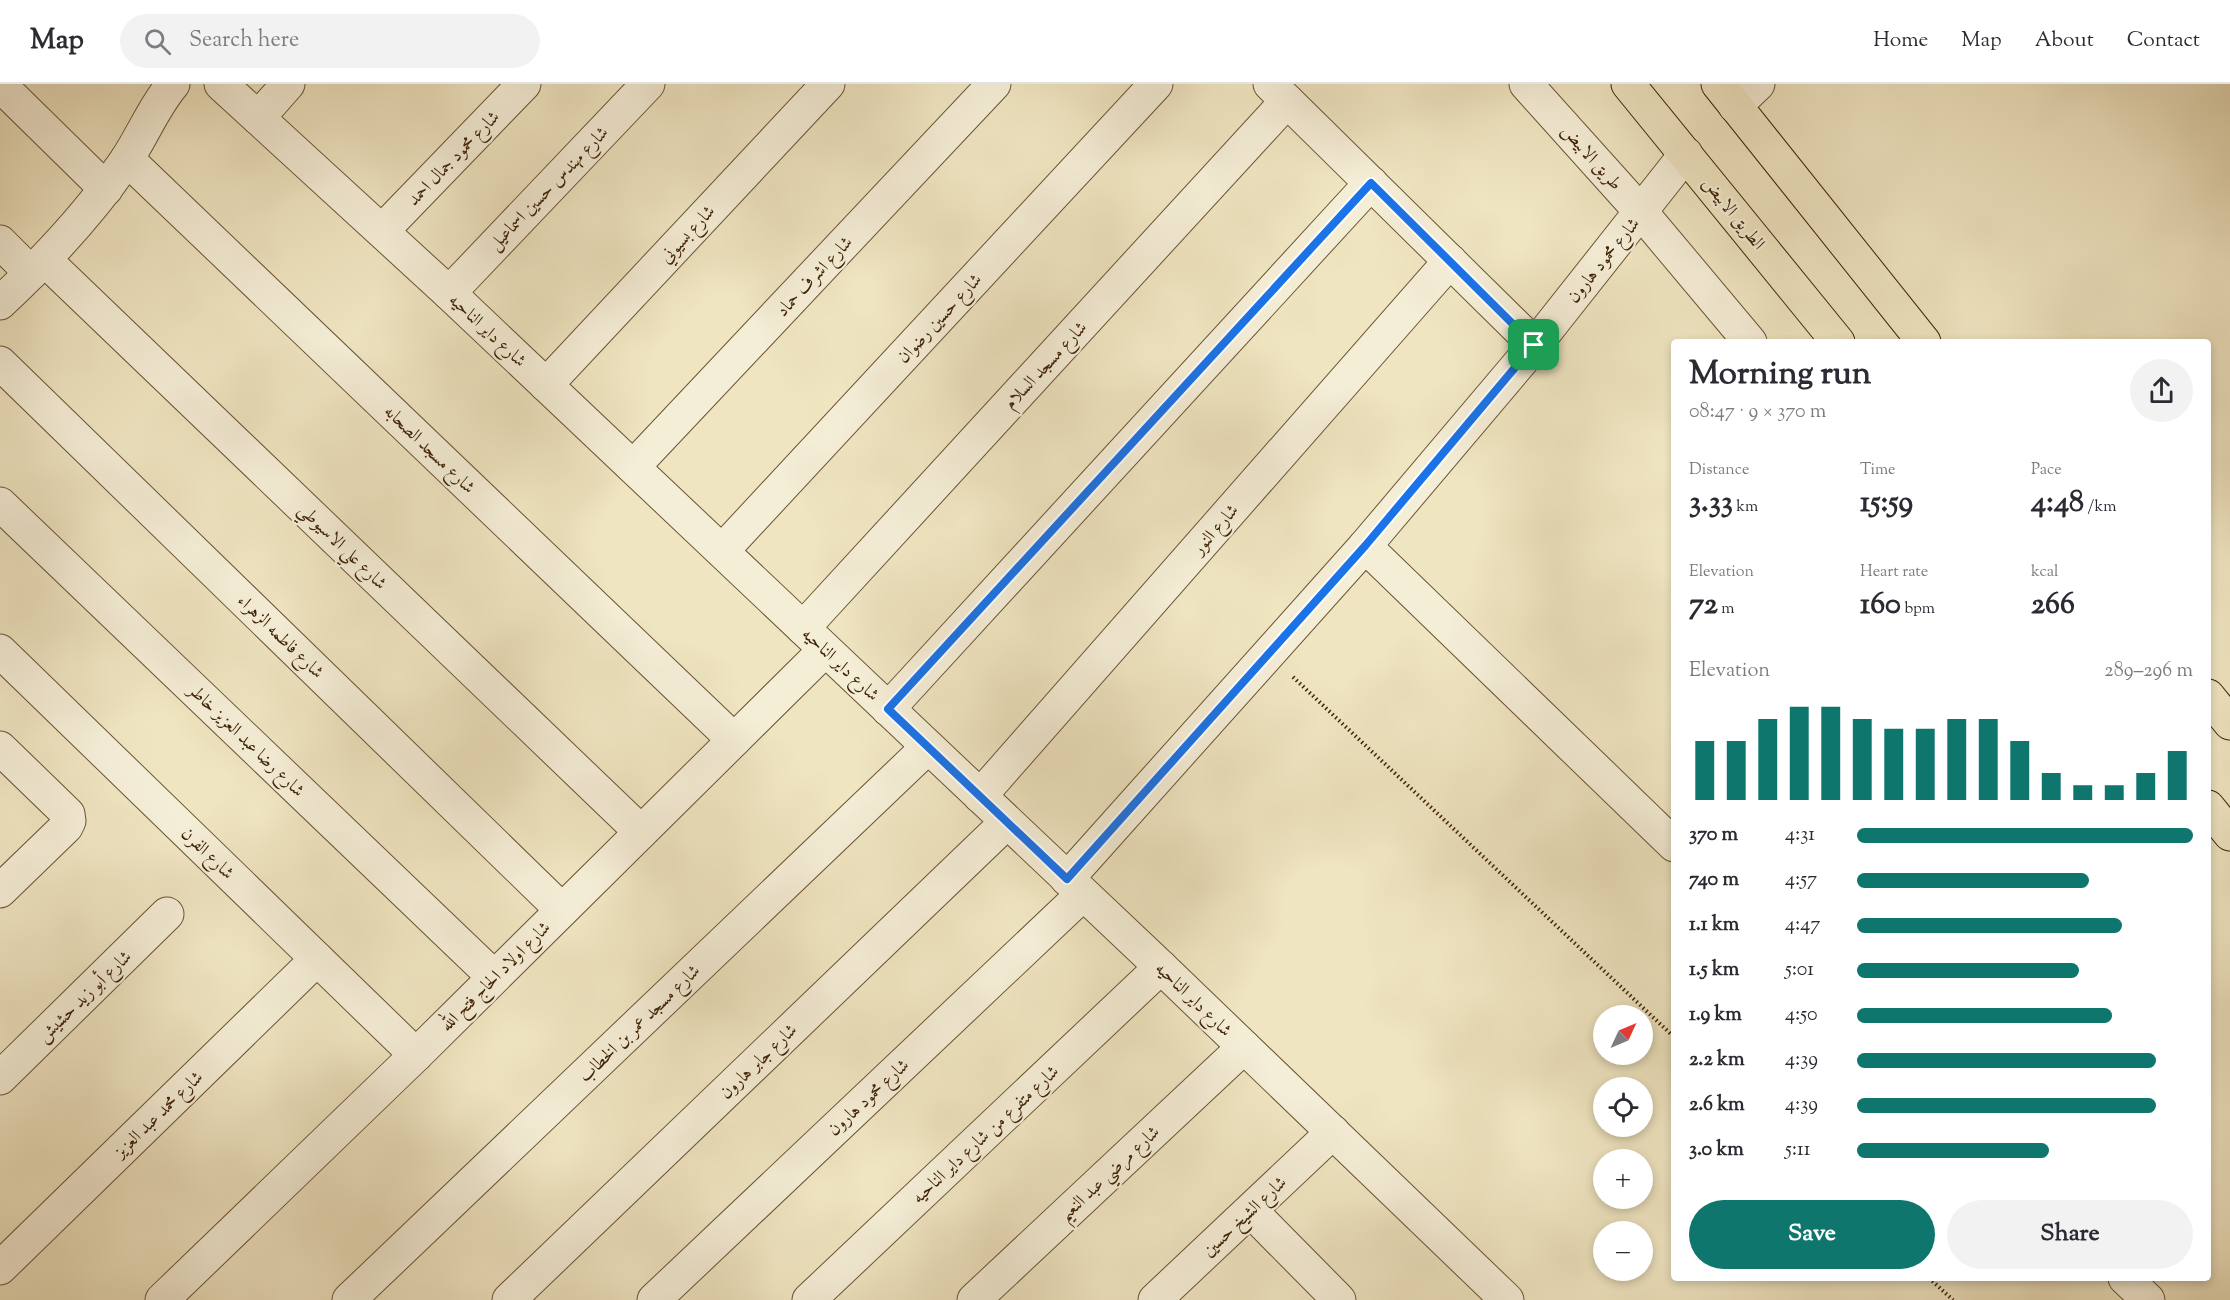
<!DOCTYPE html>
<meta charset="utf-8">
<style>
:root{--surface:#fff;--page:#f2f2f3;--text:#2b2b33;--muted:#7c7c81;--line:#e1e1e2;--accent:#0f766e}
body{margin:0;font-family:"Sorts Mill Goudy",Amiri,serif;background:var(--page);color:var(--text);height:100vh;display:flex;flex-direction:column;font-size:22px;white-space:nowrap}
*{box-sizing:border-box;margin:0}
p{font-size:20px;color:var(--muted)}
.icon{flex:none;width:33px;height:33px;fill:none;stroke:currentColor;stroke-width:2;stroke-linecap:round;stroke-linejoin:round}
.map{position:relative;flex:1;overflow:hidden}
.sheet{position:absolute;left:1671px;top:255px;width:540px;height:942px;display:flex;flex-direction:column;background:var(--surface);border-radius:6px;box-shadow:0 3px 9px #0003}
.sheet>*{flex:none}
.needle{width:39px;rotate:46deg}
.tools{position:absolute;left:1593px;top:921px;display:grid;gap:12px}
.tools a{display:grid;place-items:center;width:60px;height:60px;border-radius:50%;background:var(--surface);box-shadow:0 3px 9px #0003;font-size:30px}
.pin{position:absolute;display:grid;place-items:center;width:51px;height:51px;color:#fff;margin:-26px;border-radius:12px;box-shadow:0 3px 9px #0006}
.round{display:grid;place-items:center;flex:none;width:63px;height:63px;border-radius:32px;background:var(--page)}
.headline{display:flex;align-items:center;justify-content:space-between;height:102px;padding:0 18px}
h1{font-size:33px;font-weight:800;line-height:45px}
.figures{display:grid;grid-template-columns:repeat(3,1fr);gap:9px;height:102px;padding:6px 18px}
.figures div{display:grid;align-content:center}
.figures b{font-size:30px;font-weight:800}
.figures small{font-size:16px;font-weight:400}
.figures p{font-size:16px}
.chart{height:168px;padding:12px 18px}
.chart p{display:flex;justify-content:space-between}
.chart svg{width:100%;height:108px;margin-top:6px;stroke:var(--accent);stroke-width:6}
.button{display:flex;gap:12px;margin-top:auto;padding:12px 18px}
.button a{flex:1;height:69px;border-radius:36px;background:var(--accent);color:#fff;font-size:24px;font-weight:800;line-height:69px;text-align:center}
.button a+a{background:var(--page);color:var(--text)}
ul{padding:0 18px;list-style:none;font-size:20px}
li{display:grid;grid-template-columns:96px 72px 1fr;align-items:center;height:45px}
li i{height:15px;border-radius:8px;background:var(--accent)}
header{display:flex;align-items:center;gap:36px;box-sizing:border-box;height:84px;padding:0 30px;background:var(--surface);border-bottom:2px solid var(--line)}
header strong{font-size:28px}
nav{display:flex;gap:33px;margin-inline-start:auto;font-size:21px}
.search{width:420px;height:54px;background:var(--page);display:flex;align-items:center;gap:15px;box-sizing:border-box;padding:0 21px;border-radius:33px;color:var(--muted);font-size:22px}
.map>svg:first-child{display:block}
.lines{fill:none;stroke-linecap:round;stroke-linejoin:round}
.street-casing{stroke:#6b5436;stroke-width:35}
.primary-casing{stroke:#3f2307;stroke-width:35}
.path{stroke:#3f2307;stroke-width:4;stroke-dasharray:1.5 3;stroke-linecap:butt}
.street{stroke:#f5eed7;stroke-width:33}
.primary{stroke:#efe5c1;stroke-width:33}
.route-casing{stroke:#fff;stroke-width:12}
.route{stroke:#1a73e8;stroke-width:8}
.labels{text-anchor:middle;stroke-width:4.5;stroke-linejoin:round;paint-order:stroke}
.street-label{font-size:18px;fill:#3f2307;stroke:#f5eed7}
</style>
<header>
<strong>Map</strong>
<div class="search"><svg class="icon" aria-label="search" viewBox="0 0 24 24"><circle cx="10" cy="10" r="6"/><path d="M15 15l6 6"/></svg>Search here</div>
<nav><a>Home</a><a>Map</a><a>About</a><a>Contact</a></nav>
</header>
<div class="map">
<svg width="2230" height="1216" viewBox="0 0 2230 1216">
<rect width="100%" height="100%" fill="#efe5c1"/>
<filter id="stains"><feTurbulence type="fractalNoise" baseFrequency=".00333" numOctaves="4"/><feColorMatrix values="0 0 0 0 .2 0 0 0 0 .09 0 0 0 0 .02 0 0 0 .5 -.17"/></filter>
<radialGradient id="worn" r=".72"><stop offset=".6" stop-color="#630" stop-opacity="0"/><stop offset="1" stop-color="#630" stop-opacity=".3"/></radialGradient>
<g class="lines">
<defs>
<g id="street">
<polyline points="221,0 449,209 1161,883 1507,1216"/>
<polyline points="1270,0 1535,261"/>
<polyline points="1526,0 1641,128 1750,258"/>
<polyline points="0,1 106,105"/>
<polyline points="1735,22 1758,0"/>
<polyline points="258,34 288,0"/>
<polyline points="127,75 734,656"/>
<polyline points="382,147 524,0"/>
<polyline points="0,158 31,189"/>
<polyline points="45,176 641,748"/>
<polyline points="449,209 648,0"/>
<path d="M 0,219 C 46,176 89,130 125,78 C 142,53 153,24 173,0"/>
<polyline points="0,279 562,826"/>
<polyline points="546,301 828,0"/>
<polyline points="633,383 994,0"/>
<polyline points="0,420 494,893"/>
<polyline points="1365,462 1674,761"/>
<polyline points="722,467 1156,0"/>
<polyline points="803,544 1287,17"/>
<polyline points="0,567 416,971"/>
<polyline points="888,625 1371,99"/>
<polyline points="0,664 68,730 69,737 66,743 0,807"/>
<polyline points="980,712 1450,177"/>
<polyline points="1067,795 1365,462 1535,261 1686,70"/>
<polyline points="0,994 167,830"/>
<polyline points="1251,1127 1339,1216"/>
<polyline points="0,1184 317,875"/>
<polyline points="2125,1194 2148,1216"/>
<polyline points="162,1216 416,971 825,566"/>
<polyline points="349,1216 928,663"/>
<polyline points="509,1216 1007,738"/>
<polyline points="654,1216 1083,810"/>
<polyline points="809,1216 1161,883"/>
<polyline points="974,1216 1244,963"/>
<polyline points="1155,1216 1333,1048"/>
</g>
<g id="primary">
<polyline points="1628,0 1838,258"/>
<polyline points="1718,0 1924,258"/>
<polyline points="2208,612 2230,639"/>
<polyline points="2208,723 2230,750"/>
</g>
</defs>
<use href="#street" class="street-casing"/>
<use href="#primary" class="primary-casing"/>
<g class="path">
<polyline points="1293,593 1674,953"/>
<polyline points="1929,1194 1953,1216"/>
</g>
<use href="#street" class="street"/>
<use href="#primary" class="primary"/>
</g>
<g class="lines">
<defs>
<polygon id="route" points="1371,99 1534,261 1365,462 1067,795 888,625"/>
</defs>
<use href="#route" class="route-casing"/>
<use href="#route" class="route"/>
</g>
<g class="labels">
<g class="street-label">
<text transform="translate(1592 73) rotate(48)" y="6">طريق الابيض</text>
<text transform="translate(453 74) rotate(-46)" y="6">شارع محمود جمال احمد</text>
<text transform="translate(548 104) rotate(-46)" y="6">شارع مهندس حسين اسماعيل</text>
<text transform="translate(1734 129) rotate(51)" y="6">الطريق الابيض</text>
<text transform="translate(687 150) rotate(-47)" y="6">شارع بسيوني</text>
<text transform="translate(1603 176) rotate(-51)" y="6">شارع محمود هارون</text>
<text transform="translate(814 192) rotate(-47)" y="6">شارع اشرف حماد</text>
<text transform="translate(939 234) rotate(-47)" y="6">شارع حسين رضوان</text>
<text transform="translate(488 246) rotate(43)" y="6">شارع داير الناحيه</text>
<text transform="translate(1045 281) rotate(-47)" y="6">شارع مسجد السلام</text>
<text transform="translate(430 365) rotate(44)" y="6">شارع مسجد الصحابه</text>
<text transform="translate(1215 445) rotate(-49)" y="6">شارع النور</text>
<text transform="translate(343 462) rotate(44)" y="6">شارع علي الاسيوطي</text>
<text transform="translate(281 552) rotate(44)" y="6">شارع فاطمه الزهراء</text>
<text transform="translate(841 580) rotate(43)" y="6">شارع داير الناحيه</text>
<text transform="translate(247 656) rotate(44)" y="6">شارع رضا عبد العزيز خاطر</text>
<text transform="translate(208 769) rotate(44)" y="6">شارع الفرن</text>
<text transform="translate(495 892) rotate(-45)" y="6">شارع اولاد الحاج فتح الله</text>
<text transform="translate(84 912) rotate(-44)" y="6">شارع أبو زيد حشيش</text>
<text transform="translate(1194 915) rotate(44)" y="6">شارع داير الناحيه</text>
<text transform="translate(639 939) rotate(-44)" y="6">شارع مسجد عمر بن الخطاب</text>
<text transform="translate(758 977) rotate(-44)" y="6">شارع جابر هارون</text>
<text transform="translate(868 1013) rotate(-43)" y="6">شارع محمود هارون</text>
<text transform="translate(158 1030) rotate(-44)" y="6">شارع محمد عبد العزيز</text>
<text transform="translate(985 1050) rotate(-43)" y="6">شارع متفرع من شارع داير الناحيه</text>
<text transform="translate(1109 1089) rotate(-43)" y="6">شارع مرضي عبد النعيم</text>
<text transform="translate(1244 1132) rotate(-43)" y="6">شارع الشيخ حسين</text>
</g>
</g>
<rect width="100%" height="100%" filter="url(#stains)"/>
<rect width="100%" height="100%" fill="url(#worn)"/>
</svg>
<div class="tools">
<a><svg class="needle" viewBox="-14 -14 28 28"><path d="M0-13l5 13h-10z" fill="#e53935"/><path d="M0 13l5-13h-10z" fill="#7c7c81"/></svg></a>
<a><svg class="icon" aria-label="locate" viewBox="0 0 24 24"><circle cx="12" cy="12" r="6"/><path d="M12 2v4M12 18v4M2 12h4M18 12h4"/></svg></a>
<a>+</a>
<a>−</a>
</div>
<div class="pin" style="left:1534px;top:261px;background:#1e9e55"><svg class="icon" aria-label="arrive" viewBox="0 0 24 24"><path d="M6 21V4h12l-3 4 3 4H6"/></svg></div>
<section class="sheet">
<div class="headline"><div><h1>Morning run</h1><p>08:47 · 9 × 370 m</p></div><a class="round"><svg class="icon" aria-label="share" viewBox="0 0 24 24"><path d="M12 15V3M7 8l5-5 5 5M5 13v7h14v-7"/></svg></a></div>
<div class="figures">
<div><p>Distance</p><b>3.33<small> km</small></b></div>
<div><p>Time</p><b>15:59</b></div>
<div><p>Pace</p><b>4:48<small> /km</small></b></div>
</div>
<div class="figures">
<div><p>Elevation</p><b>72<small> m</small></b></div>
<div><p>Heart rate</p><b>160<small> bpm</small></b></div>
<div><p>kcal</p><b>266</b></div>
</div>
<div class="chart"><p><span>Elevation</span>289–296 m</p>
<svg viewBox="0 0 160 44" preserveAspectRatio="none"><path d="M5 44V20M15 44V20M25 44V11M35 44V6M45 44V6M55 44V11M65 44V15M75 44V15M85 44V11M95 44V11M105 44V20M115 44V33M125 44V38M135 44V38M145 44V33M155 44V24"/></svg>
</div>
<ul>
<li><b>370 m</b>4:31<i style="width:100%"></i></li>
<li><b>740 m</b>4:57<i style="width:69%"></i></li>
<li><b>1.1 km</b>4:47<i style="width:79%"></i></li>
<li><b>1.5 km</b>5:01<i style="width:66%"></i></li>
<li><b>1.9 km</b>4:50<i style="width:76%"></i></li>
<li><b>2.2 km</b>4:39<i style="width:89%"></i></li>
<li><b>2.6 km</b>4:39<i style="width:89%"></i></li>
<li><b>3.0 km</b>5:11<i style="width:57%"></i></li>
</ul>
<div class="button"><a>Save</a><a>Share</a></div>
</section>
</div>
